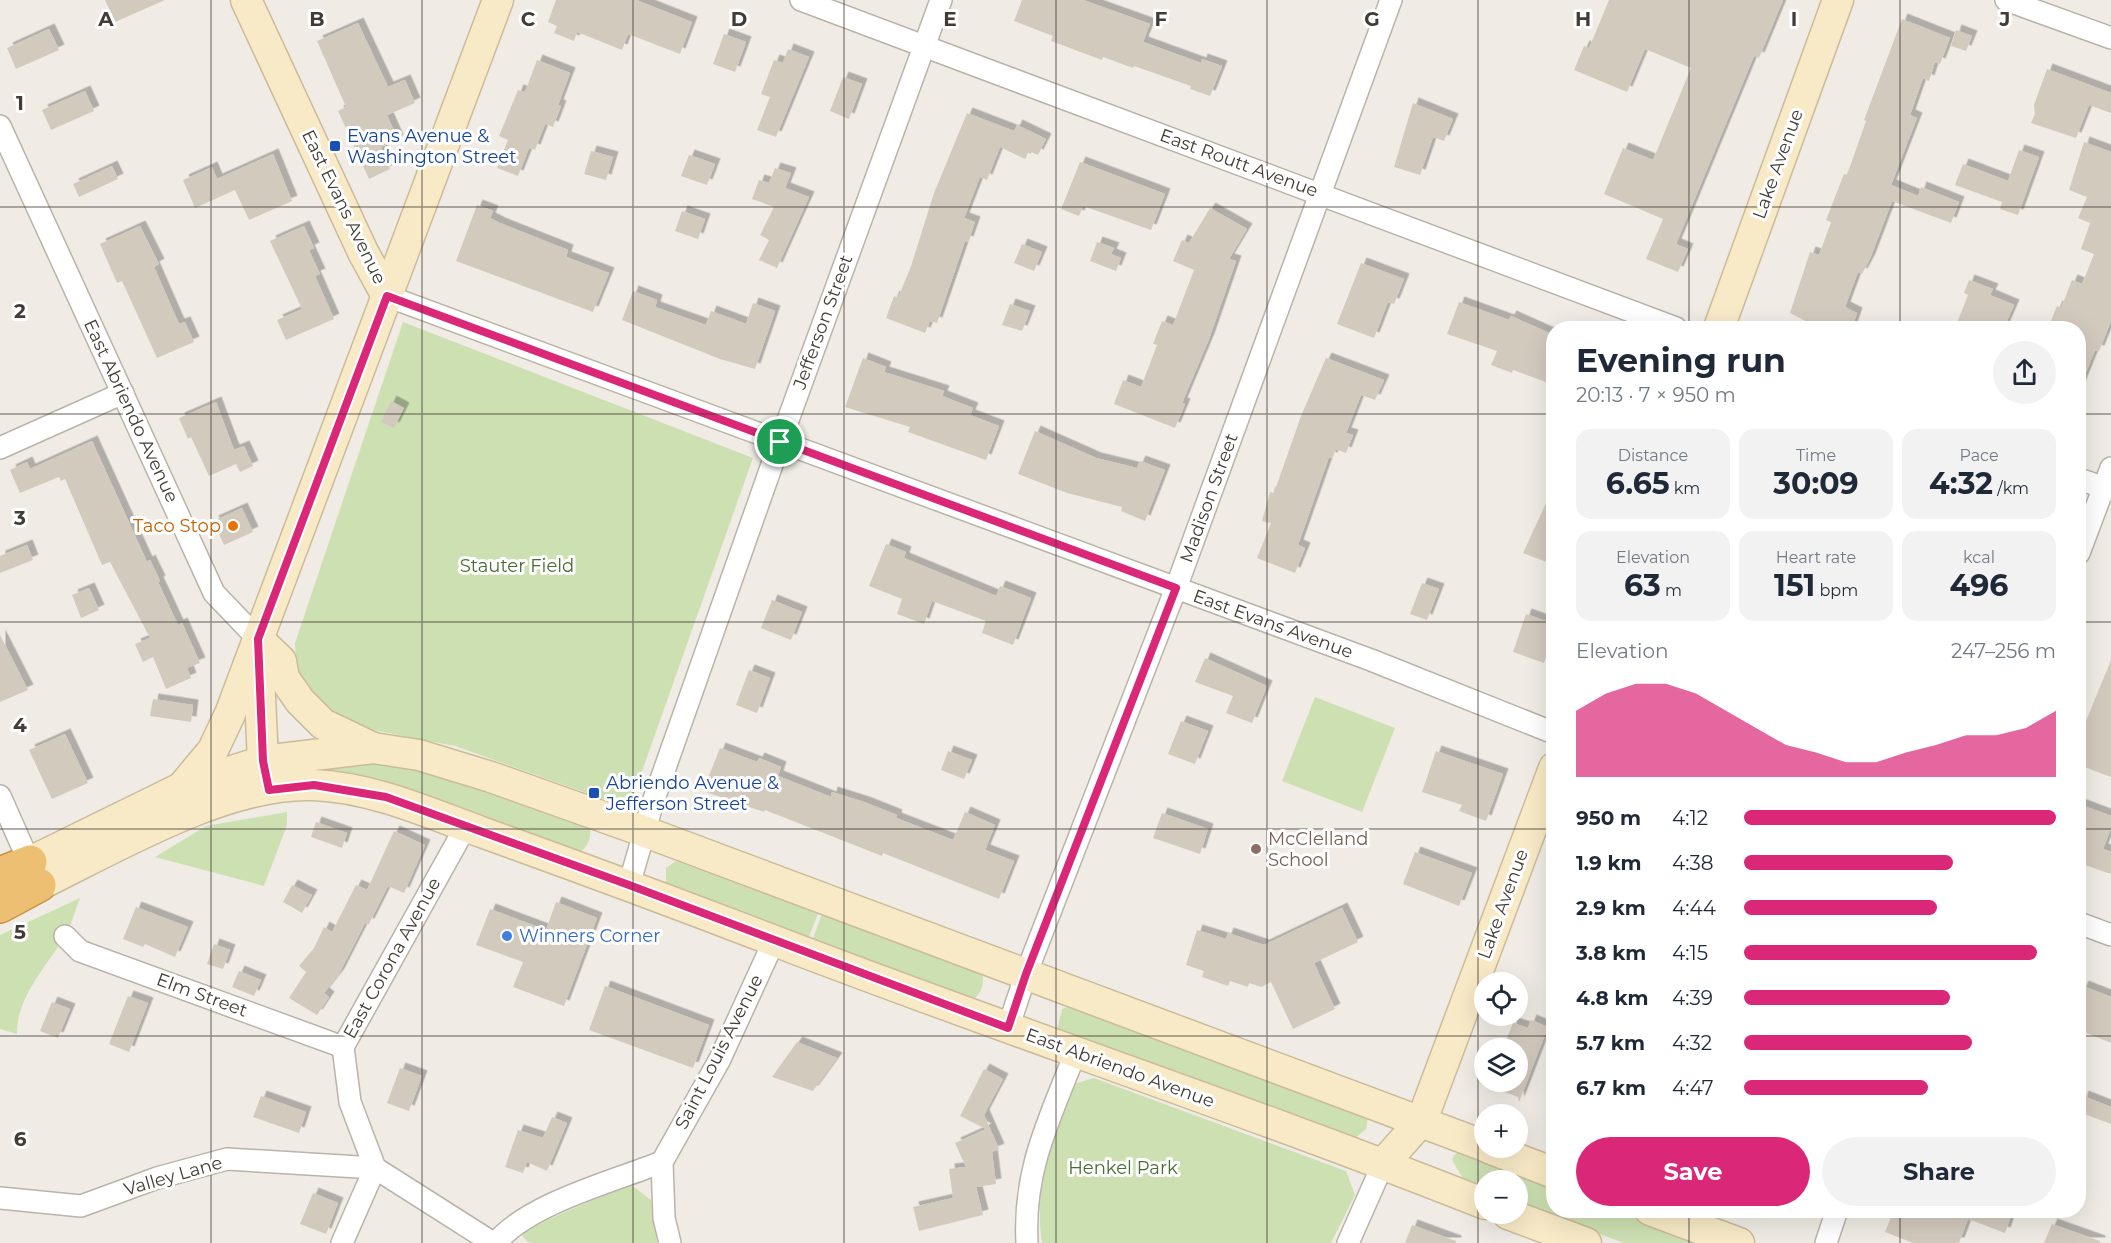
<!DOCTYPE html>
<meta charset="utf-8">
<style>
:root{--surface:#fff;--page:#f2f2f3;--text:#1f2937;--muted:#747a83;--accent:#db2777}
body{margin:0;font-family:Montserrat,sans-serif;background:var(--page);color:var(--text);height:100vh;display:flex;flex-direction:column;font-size:22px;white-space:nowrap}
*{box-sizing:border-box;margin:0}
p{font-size:20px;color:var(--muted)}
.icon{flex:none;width:33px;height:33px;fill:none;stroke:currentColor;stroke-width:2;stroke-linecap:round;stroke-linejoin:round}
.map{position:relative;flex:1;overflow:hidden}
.sheet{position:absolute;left:1546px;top:321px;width:540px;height:897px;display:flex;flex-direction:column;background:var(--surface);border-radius:24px;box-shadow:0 6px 24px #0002}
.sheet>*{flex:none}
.fabs{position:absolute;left:1474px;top:972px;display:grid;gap:12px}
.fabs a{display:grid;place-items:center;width:54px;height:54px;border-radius:50%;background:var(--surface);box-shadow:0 6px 24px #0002;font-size:30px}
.pin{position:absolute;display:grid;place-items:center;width:51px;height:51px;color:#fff;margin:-26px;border:3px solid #fff;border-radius:50%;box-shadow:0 2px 6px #0007}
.round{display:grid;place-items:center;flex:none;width:63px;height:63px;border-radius:32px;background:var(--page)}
.summary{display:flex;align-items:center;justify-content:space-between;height:102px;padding:0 30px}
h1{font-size:33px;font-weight:700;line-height:45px}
.figures{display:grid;grid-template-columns:repeat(3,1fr);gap:9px;height:102px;padding:6px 30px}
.figures div{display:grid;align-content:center;border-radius:15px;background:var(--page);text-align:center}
.figures b{font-size:30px;font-weight:700}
.figures small{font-size:16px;font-weight:400}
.figures p{font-size:16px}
.chart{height:168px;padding:12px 30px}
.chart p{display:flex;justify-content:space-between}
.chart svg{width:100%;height:108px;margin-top:6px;fill:var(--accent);opacity:.7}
.cta{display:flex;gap:12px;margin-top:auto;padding:12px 30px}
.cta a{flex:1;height:69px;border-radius:36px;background:var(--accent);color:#fff;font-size:24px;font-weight:700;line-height:69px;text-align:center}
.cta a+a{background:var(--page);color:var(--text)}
ul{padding:0 30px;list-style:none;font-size:20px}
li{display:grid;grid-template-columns:96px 72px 1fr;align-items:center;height:45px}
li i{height:15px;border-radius:8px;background:var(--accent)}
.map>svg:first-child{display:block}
.green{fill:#cde0b2}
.building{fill:#d3cabe;filter:url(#shadow)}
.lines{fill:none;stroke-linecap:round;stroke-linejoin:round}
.street-casing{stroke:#bab3a8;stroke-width:24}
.secondary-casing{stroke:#cbbc99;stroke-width:33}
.highway-casing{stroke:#ca9345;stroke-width:36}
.street{stroke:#fff;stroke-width:21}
.secondary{stroke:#f8eac7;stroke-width:30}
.highway{stroke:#ecbf73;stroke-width:33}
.route-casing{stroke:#fff;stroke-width:12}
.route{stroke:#db2777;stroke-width:8}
.grid{fill:none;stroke:#413c35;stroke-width:1.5;stroke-opacity:0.55}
.transit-dot{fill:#1a4fb4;stroke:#fff;stroke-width:2}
.food-dot{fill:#e8710a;stroke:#fff;stroke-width:2}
.education-dot{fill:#8d6e63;stroke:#fff;stroke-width:2}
.shop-dot{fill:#3f7fe0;stroke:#fff;stroke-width:2}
.labels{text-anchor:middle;stroke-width:6;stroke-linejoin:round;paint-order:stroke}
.transit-label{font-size:18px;fill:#164399;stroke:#fff;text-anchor:start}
.street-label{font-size:18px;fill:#413c35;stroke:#fff}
.food-label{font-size:18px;fill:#c56008;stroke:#fff;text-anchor:end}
.park-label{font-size:18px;fill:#496c30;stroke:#fff}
.education-label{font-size:18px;fill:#785e54;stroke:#fff;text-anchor:start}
.shop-label{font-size:18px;fill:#366cbe;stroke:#fff;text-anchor:start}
.grid-label{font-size:20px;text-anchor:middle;font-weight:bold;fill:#413c35;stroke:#fff;stroke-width:6;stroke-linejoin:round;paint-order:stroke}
</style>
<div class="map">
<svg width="2111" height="1243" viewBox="0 0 2111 1243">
<defs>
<filter id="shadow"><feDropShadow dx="5.5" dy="-5.5" stdDeviation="0" flood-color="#0004"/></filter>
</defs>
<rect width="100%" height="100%" fill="#f0ece5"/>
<g class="green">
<polygon points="403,322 753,458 629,808 455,746 337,723 297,680 295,643"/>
<polygon points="1315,697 1395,728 1362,812 1282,781"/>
<path d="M 361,762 L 409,767 L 478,785 L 589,827 C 593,836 587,849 578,853 L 312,772 L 311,767 Z"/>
<polygon points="287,812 287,825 264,886 155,857 206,826"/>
<polygon points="676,861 818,914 808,939 670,886 666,883 666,868"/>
<path d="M 80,898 C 75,911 71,926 64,938 C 46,966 16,999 17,1034 L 0,1029 L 0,935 Z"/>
<path d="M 822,914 L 982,973 C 985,982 981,995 973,999 L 812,941 Z"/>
<polygon points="1069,1006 1368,1118 1366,1129 1353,1140 1057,1030 1062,1009"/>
<path d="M 1094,1078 L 1346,1171 L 1355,1195 L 1331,1243 L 1042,1243 C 1033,1186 1054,1136 1073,1084 Z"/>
<polygon points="1459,1152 1554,1185 1554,1210 1622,1211 1709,1243 1624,1243 1518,1204 1518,1180 1485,1180 1485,1192 1465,1182 1452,1160 1454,1155"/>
<polygon points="630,1184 651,1200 657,1243 533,1243 528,1242 519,1232"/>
</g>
<g class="building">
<polygon points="105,0 165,0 115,22"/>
<polygon points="556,0 636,0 692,22 680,54 628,34 622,50 577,32 574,41 554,33 557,26 548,22"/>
<polygon points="1022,0 1083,0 1150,24 1143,42 1201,63 1202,59 1222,66 1210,96 1190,89 1191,86 1134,66 1133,68 1103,57 1102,60 1051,41 1053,36 1014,21"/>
<polygon points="1609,0 1783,0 1759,58 1754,56 1676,244 1688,249 1678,272 1646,259 1663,219 1604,194 1623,148 1653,160 1691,68 1645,49 1627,92 1574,70 1584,46 1589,48"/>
<polygon points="1902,19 1950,38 1940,64 1935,62 1929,81 1923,78 1910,115 1917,118 1891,185 1918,196 1921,187 1959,202 1951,223 1892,201 1870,259 1862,274 1858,272 1845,307 1857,313 1852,328 1819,328 1790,313 1810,252 1819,255 1830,225 1831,222 1826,220 1844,174 1847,175 1866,121 1864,120"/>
<polygon points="358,23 388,87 405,80 415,103 387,115 398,140 381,147 390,169 369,179 338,111 346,107 317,41"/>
<polygon points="49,29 59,50 16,69 7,48"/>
<polygon points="1956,30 1972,36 1966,51 1951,46"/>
<polygon points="724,34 746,42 735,72 713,64"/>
<polygon points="788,49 809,57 776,137 757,130 770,97 761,94 774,60 783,63"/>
<polygon points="537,60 570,73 558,105 561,106 553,127 545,124 535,150 529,148 518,176 497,168 508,140 499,136 518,90 525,92"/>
<polygon points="2047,69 2111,93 2111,113 2089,105 2076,138 2031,123 2035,114 2034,105"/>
<polygon points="843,77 862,84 849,119 830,111"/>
<polygon points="85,91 94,111 51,130 42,110"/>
<polygon points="1413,103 1453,119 1444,141 1433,137 1420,175 1394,167"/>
<polygon points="967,113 1014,131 1017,125 1046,139 1038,155 1029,151 1025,159 1000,147 987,180 980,177 964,218 975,222 968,242 965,241 937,323 930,321 925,333 886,318 894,296 898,298 911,266 934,193"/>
<polygon points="2084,142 2111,152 2111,321 2099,351 2095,350 2080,387 2079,328 2048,328 2057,306 2061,308 2072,280 2082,284 2094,254 2081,249 2090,223 2078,218 2087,197 2069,190"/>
<polygon points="2019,150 2039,157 2018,215 2000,209 2002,202 1955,185 1963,164 2008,181"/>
<polygon points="591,151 613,157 606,180 584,174"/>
<polygon points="273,154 292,201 249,220 235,190 195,208 183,180 212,167 217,179"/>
<polygon points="689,155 715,164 707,185 681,176"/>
<polygon points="1080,162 1165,194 1151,230 1083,206 1079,216 1061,209"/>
<polygon points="112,166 118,179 79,197 73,184"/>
<polygon points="775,168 791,173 785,188 809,197 777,268 759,260 769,240 760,235 774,207 752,199 759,180 769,183"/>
<polygon points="477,205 493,211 490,218 500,223 568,250 566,257 609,273 593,312 456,261"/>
<polygon points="1210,208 1247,229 1229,259 1236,261 1209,339 1182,403 1185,404 1175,428 1114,404 1123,380 1141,387 1157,345 1153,344 1162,321 1173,325 1194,270 1173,261 1182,240 1189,243"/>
<polygon points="682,211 705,219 698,239 675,231"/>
<polygon points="140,226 159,264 154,267 179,324 185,322 194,342 157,358 122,281 117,283 100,244"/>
<polygon points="304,226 314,248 309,250 320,274 315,276 334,319 286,340 277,320 302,309 270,241"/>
<polygon points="1097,242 1114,248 1111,254 1121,258 1116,271 1090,261"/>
<polygon points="1022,244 1042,252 1034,271 1014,263"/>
<polygon points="1361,263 1404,279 1394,304 1388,302 1374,338 1337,324"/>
<polygon points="1969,280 1993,289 1990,295 2014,305 2004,328 1955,328 1968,295 1964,293"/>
<polygon points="633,291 657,300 655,307 706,325 711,311 746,324 753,303 775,311 755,369 720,359 622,320"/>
<polygon points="1459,302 1509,320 1511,316 1554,335 1554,385 1513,370 1512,373 1491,365 1497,351 1447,334"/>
<polygon points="1010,304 1030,311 1022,331 1002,325"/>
<polygon points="863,358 886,367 884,372 944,391 942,396 973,408 970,415 999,426 986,460 908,432 910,427 845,407"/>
<polygon points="1326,358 1384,380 1375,400 1361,395 1346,433 1353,435 1346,453 1336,449 1332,458 1329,457 1298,545 1305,548 1295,573 1257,558 1271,523 1262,521 1270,492 1274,493 1301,416"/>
<polygon points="391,401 404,408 394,428 381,422"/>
<polygon points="216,402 234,450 244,446 253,466 240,472 236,464 209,476 191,437 188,439 179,418"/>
<polygon points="1035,431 1096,458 1137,468 1140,461 1165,470 1145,521 1121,511 1122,507 1067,493 1018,474"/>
<polygon points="92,441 147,562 150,560 160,581 158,582 178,625 182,623 200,663 187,668 191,678 166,689 153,657 143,662 135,644 150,638 110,562 102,565 65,479 61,481 59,477 20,493 10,470 27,462 30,469"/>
<polygon points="1554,486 1554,565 1523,553"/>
<polygon points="242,508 253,532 224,545 213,521"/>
<polygon points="886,544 906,552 904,558 996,596 1000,586 1031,598 1013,645 982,633 986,621 932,601 924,624 897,614 902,599 869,586"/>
<polygon points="27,545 33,560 0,573 0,556"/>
<polygon points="1422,583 1439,589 1427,620 1410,614"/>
<polygon points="89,588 99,610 81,618 72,595"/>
<polygon points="772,600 802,612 791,640 761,628"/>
<polygon points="1526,614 1554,624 1554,635 1544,663 1513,652"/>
<polygon points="0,635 28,690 0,702"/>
<polygon points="1205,658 1267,686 1252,723 1226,713 1233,696 1195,682"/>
<polygon points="2111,660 2111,777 2079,765 2079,738"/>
<polygon points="749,670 770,678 757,713 736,705"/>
<polygon points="153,699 193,705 191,722 150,716"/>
<polygon points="1181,721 1208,731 1195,764 1168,754"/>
<polygon points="65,734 88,783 52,799 29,750"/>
<polygon points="720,748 757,762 759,758 781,767 778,776 831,797 832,792 864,802 897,815 896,818 953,840 965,812 995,825 985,850 1014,861 999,899 883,853 882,856 765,810 764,812 703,791"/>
<polygon points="948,751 972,760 964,779 941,770"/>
<polygon points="1436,751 1503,774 1486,821 1459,811 1462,805 1422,792"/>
<polygon points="2079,804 2111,816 2111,828 2103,849 2111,852 2111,874 2079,863"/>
<polygon points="1162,813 1208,829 1200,854 1153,838"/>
<polygon points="316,822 347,833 342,848 311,837"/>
<polygon points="394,831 425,845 404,893 388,886 369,924 365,923 339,974 324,993 329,997 317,1015 289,998 306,972 299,966 314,948 324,927 332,932 356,885 367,890"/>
<polygon points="1415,852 1472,873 1459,906 1403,884"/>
<polygon points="292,885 312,895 302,913 283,902"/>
<polygon points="556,902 597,918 564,1006 513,987 523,962 476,945 490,909 546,930"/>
<polygon points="136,907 188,927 175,957 145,944 143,947 123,939"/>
<polygon points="1342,908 1358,942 1314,963 1335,1009 1293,1029 1271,982 1261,987 1249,983 1248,987 1230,981 1228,986 1202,977 1204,971 1186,965 1197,930 1226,939 1228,933 1264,945"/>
<polygon points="214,944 230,950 223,969 207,964"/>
<polygon points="239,971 261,980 254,996 232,987"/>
<polygon points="605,986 709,1025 693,1068 589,1030"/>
<polygon points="2083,986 2111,997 2111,1043 2079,1030 2079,996"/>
<polygon points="128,996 148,1003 129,1052 109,1044"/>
<polygon points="52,1002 70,1009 58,1038 40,1031"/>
<polygon points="1531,1020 1548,1027 1519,1102 1518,1097 1479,1083 1518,1082 1518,1048 1503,1048 1513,1023 1528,1028"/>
<polygon points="797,1042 837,1058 813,1091 772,1077"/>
<polygon points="400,1068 422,1076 409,1111 387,1103"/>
<polygon points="984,1069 1003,1079 984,1115 999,1149 992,1152 996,1184 976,1187 983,1215 919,1231 913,1207 953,1198 949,1169 966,1167 955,1143 986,1129 960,1116"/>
<polygon points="261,1096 306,1112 299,1133 253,1117"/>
<polygon points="2083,1096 2111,1107 2111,1124 2079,1112"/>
<polygon points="552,1117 567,1123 547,1171 527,1162 523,1173 505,1167 518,1130 543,1138"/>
<polygon points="313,1193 338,1203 326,1234 300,1224"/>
<polygon points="1894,1210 2013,1210 2005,1233 1968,1219 1959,1243 1913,1243 1885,1232"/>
<polygon points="2052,1224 2100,1241 2100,1243 2044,1243"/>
<polygon points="1412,1225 1456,1241 1456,1243 1405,1243"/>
</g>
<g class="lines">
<defs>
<g id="street">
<polyline points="801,0 1676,328"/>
<polyline points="2006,0 2111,38"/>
<polyline points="0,126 214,593 258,639"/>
<polyline points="387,296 1371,660 1554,733"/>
<polyline points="0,448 123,393"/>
<polyline points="2079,479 2111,490"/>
<polyline points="2079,553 2111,468"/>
<polyline points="0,796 34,873"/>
<polyline points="466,826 343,1047 350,1102 375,1168 493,1243"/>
<polyline points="629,885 653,802 780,442 941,0"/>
<polyline points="2079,923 2111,935"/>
<polyline points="65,936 80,951 343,1047"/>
<polyline points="1008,1028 1026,974 1176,588 1391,0"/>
<polyline points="0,1198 81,1206 157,1178 227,1159 375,1168 342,1243"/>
<path d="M 496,1243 C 527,1204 614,1181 662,1162"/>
<polyline points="670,1243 664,1218 662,1162 720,1059 774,941"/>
<path d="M 1027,1243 C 1023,1168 1050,1119 1076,1051"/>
<polyline points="1348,1243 1383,1164"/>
<polyline points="1826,1243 1837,1210"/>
</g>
<g id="secondary">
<polyline points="246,0 363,252 387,296"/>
<polyline points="1719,328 1838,0"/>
<polyline points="258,639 281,661 284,678 300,701 323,724 373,748"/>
<polyline points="258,654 263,761 267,780"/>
<polyline points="183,786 213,750 230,714 498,0"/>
<polyline points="30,862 183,787 263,761 373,748 419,755 491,777 643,831 1485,1146"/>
<path d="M 39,885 C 117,847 226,782 313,785 C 372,787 429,813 484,833 C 579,867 673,902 767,938 C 1005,1030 1248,1110 1485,1204"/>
<polyline points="1489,1148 1554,1173"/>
<polyline points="1383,1164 1422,1120 1554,768"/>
<polyline points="1650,1210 1739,1243"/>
<polyline points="1508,1214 1586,1243"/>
</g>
<g id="highway">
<polyline points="0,874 30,862"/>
<polyline points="0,906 39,885"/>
</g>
</defs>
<use href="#street" class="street-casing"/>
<use href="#secondary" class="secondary-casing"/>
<use href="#highway" class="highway-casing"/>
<use href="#street" class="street"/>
<use href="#secondary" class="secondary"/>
<use href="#highway" class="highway"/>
</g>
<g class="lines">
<defs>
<polygon id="route" points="387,296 1176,588 1026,974 1008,1028 629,885 386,797 314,785 269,790 263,761 258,639"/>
</defs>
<use href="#route" class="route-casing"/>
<use href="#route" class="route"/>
</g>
<path class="grid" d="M 211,0 L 211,1243M 422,0 L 422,1243M 633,0 L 633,1243M 844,0 L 844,1243M 1056,0 L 1056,1243M 1267,0 L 1267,1243M 1478,0 L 1478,1243M 1689,0 L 1689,328M 1900,0 L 1900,328M 0,207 L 2111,207M 0,414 L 1554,414M 2079,414 L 2111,414M 0,622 L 1554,622M 2079,622 L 2111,622M 0,829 L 1554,829M 2079,829 L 2111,829M 0,1036 L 1554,1036M 2079,1036 L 2111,1036M 1689,1210 L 1689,1243M 1900,1210 L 1900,1243"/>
<g class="transit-dot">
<rect x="329" y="140" width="12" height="12" rx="3"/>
<rect x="588" y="787" width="12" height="12" rx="3"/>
</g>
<circle class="food-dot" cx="233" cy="526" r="6"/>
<circle class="education-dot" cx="1256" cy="849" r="6"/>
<circle class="shop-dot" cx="507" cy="936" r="6"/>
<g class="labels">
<g class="transit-label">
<text x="347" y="142">Evans Avenue &amp;<tspan x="347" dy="21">Washington Street</tspan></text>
<text x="606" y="789">Abriendo Avenue &amp;<tspan x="606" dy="21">Jefferson Street</tspan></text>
</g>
<g class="street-label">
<text transform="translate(1239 163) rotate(20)" y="6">East Routt Avenue</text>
<text transform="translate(1778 164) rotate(-70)" y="6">Lake Avenue</text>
<text transform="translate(344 207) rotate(64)" y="6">East Evans Avenue</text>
<text transform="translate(823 322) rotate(-70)" y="6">Jefferson Street</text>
<text transform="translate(131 411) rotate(65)" y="6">East Abriendo Avenue</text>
<text transform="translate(1209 498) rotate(-70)" y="6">Madison Street</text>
<text transform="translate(1273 624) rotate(20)" y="6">East Evans Avenue</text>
<text transform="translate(1503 904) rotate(-70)" y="6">Lake Avenue</text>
<text transform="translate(392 958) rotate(-61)" y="6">East Corona Avenue</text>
<text transform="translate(202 995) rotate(20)" y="6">Elm Street</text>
<text transform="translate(719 1052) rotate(-63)" y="6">Saint Louis Avenue</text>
<text transform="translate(1120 1068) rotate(20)" y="6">East Abriendo Avenue</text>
<text transform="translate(173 1176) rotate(-16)" y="6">Valley Lane</text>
</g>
<g class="food-label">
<text x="221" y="532">Taco Stop</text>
</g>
<g class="park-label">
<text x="517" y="572">Stauter Field</text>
<text x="1123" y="1174">Henkel Park</text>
</g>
<g class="education-label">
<text x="1268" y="845">McClelland<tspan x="1268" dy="21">School</tspan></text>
</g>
<g class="shop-label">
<text x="519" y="942">Winners Corner</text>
</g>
</g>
<g class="grid-label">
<text x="106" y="26">A</text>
<text x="317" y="26">B</text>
<text x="528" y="26">C</text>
<text x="739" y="26">D</text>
<text x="950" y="26">E</text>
<text x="1161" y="26">F</text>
<text x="1372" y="26">G</text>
<text x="1583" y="26">H</text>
<text x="1794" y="26">I</text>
<text x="2005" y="26">J</text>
<text x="20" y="110">1</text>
<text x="20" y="318">2</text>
<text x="20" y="525">3</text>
<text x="20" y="732">4</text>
<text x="20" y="939">5</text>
<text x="20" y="1146">6</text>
</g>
</svg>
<div class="fabs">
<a><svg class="icon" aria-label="locate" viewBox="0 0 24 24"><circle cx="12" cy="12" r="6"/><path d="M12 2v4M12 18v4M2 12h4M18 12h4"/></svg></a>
<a><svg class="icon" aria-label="layers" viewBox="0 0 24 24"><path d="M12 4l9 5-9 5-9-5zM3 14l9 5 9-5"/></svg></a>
<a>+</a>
<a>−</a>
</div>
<div class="pin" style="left:780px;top:442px;background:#1e9e55"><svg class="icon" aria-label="arrive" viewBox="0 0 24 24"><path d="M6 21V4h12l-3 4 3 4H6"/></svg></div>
<section class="sheet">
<div class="summary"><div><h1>Evening run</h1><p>20:13 · 7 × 950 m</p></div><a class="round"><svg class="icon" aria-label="share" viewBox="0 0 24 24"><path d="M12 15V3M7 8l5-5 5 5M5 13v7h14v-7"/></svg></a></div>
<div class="figures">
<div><p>Distance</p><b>6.65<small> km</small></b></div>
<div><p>Time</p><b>30:09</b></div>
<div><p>Pace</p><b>4:32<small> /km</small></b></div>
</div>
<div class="figures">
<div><p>Elevation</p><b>63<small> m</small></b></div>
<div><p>Heart rate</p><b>151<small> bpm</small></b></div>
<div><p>kcal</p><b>496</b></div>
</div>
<div class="chart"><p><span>Elevation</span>247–256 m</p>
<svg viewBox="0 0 160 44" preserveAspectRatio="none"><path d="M0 44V17L10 10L20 6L30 6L40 10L50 17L60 24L70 31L80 34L90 38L100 38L110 34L120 31L130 27L140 27L150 24L160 17V44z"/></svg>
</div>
<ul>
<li><b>950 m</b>4:12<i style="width:100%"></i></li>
<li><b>1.9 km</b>4:38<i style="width:67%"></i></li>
<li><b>2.9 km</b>4:44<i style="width:62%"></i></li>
<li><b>3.8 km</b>4:15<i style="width:94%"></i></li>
<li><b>4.8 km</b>4:39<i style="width:66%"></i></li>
<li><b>5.7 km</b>4:32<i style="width:73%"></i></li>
<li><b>6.7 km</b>4:47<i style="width:59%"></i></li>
</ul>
<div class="cta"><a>Save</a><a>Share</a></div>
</section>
</div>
